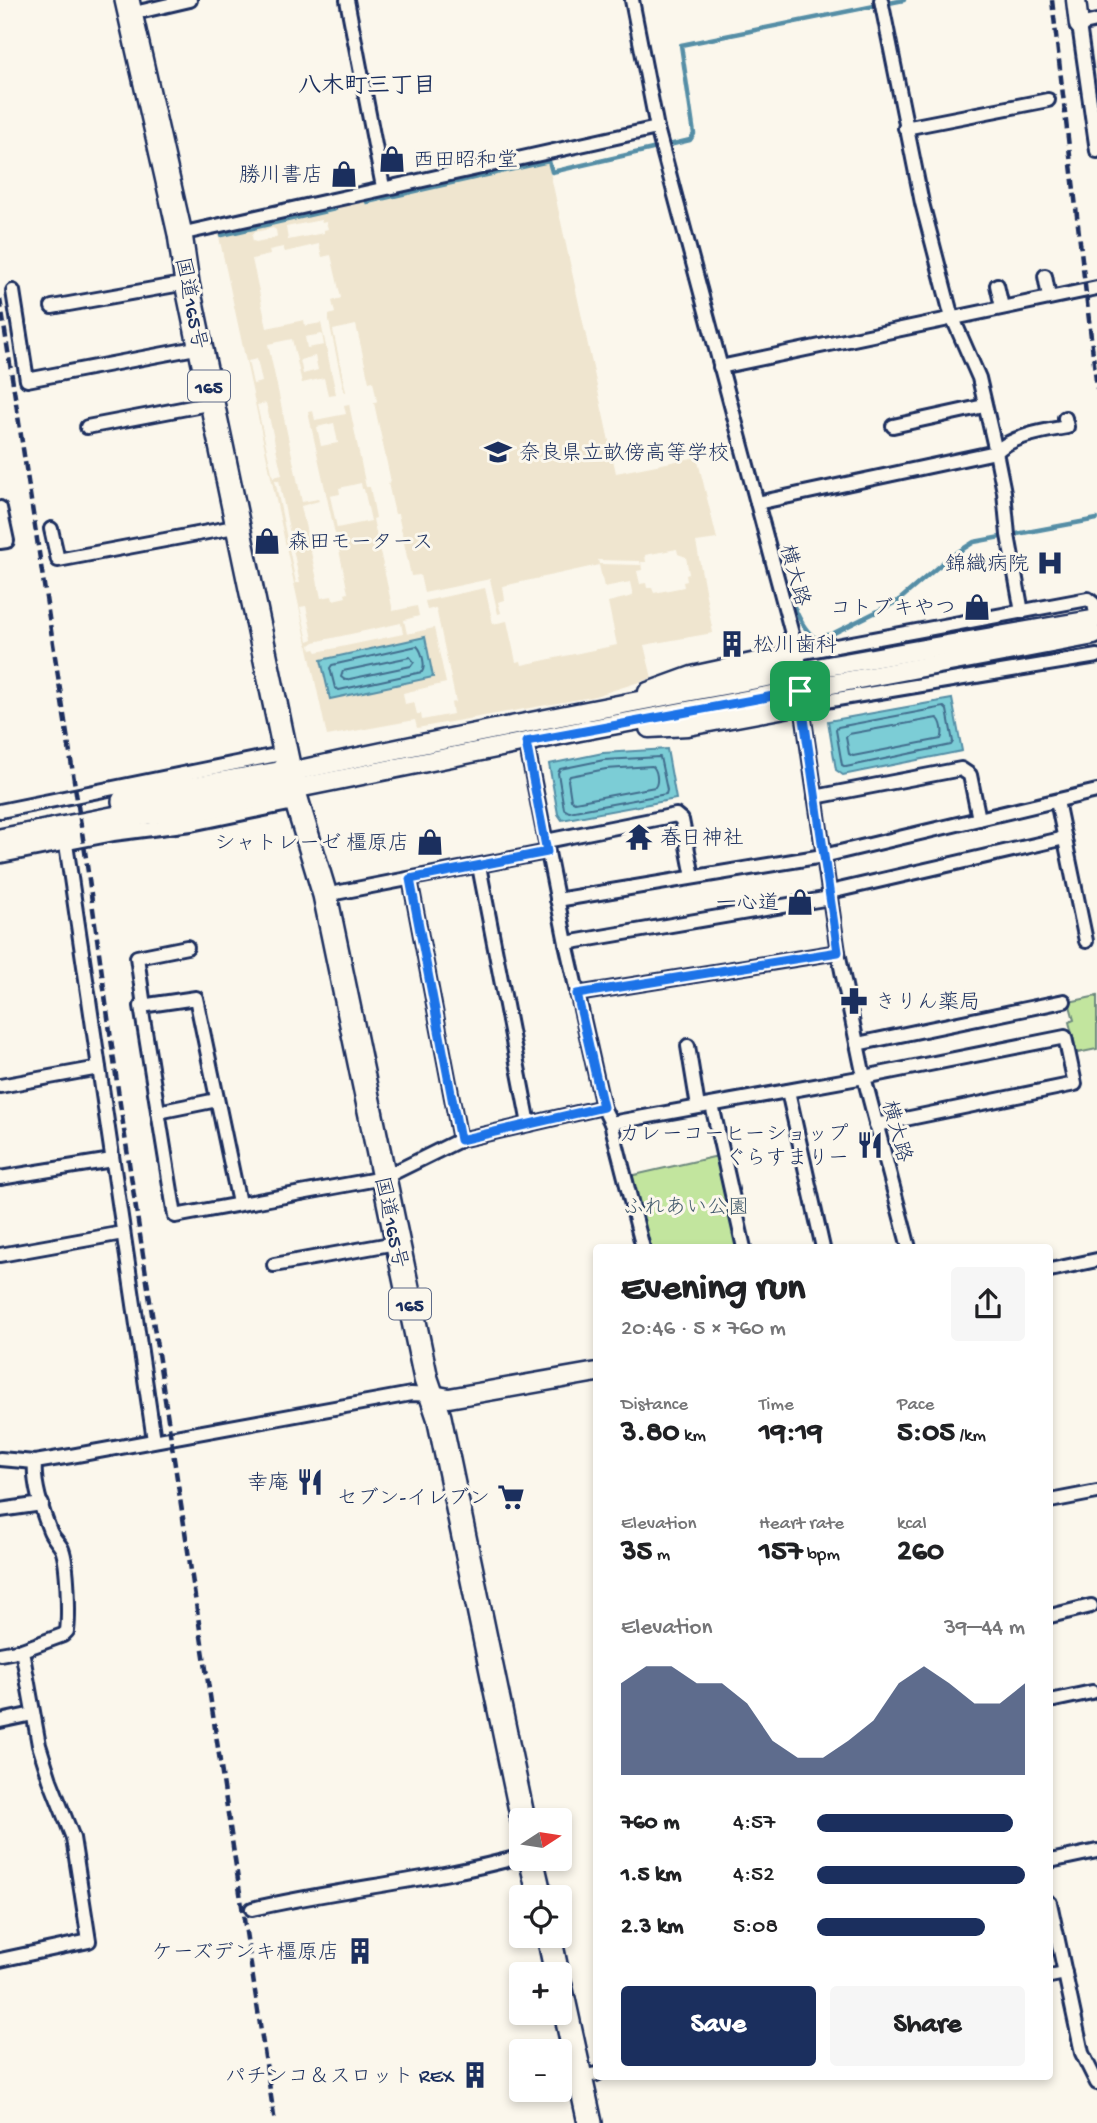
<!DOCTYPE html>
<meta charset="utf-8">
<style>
:root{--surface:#fff;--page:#f6f6f6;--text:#202124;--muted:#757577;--accent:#1b2f5e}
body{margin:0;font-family:"Gochi Hand","Klee One",sans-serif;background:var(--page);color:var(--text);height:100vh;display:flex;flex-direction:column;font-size:26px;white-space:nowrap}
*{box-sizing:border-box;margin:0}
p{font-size:23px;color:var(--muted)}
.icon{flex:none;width:38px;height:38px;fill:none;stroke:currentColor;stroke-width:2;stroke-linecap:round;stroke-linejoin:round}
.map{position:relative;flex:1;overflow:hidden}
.details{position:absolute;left:593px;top:1244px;width:460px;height:836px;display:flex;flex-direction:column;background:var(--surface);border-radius:7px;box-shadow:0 4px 10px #0003}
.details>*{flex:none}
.needle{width:46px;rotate:78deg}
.buttons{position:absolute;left:509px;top:1808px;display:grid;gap:14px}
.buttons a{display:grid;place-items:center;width:63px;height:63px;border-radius:7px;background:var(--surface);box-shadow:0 4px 10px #0003;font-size:35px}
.pin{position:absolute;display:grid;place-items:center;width:60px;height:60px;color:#fff;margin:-30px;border-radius:14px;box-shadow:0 4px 10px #0006}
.round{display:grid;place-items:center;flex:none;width:74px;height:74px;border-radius:7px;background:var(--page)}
.head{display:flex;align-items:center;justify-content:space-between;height:119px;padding:0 28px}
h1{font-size:38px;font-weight:700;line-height:52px}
.stats{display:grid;grid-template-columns:repeat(3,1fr);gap:10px;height:119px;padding:7px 28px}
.stats div{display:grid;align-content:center}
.stats b{font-size:30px;font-weight:700}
.stats small{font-size:19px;font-weight:400}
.stats p{font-size:19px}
.chart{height:196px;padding:14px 28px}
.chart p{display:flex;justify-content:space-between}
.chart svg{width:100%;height:126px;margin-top:7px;fill:var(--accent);opacity:.7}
.cta{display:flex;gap:14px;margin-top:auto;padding:14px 28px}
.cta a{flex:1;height:80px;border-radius:7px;background:var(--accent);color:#fff;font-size:28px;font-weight:700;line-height:80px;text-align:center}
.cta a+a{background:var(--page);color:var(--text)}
ul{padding:0 28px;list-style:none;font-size:23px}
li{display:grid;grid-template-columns:112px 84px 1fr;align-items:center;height:52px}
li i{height:18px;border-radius:9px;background:var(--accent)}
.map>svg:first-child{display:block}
.built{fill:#efe5cf;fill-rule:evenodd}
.green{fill:#c2e59e;stroke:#6e8a7e;stroke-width:2}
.water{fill:#7ccdd6;stroke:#558ea6;stroke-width:2}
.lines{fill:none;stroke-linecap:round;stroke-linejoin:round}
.shore{stroke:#426e8e;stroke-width:2}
.stream{stroke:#558ea6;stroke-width:4.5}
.street-casing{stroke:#1b2f5e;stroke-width:18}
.secondary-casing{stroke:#1b2f5e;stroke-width:23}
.highway-casing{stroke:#1b2f5e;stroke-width:28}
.street{stroke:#fbf7ec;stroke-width:12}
.secondary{stroke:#fbf7ec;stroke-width:18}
.highway{stroke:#fbf7ec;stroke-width:23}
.rail{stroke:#1b2f5e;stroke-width:4.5;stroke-dasharray:10 5;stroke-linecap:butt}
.route-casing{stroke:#fff;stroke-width:14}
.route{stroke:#1a73e8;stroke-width:9}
.labels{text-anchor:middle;stroke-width:6;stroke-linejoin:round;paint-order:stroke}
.shield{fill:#fbf7ec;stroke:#5e6b89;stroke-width:2}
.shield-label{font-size:19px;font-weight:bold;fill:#1b2f5e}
.poi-label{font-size:21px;fill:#1b2f5e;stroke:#fbf7ec;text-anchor:end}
.street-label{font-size:21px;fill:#1b2f5e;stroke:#fbf7ec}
.park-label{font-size:21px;fill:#455c6e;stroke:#fbf7ec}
.neighbourhood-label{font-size:23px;font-weight:bold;fill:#1b2f5e;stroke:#fbf7ec}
</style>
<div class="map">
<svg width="1097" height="2123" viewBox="0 0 1097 2123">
<rect width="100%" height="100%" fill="#fbf7ec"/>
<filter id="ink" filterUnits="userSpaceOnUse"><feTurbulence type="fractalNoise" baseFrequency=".0143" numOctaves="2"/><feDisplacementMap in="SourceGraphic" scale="14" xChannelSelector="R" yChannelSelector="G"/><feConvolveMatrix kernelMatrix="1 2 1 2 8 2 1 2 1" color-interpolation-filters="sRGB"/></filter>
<g filter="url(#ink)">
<path class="built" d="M 547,158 L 616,473 L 697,457 L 717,539 L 696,542 L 713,633 L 644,645 L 652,678 L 592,697 L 417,728 L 415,720 L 327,736 L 218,232 ZM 321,220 L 322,223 L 326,222 L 328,229 L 324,230 L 324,233 L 288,240 L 286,227 ZM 273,228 L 276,230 L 277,236 L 275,238 L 256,242 L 253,241 L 252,236 L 255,232 ZM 319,244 L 322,257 L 331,255 L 341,298 L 332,301 L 335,313 L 329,315 L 329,321 L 344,392 L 346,392 L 333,330 L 356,325 L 369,382 L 373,381 L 377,401 L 374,403 L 391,482 L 388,483 L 395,514 L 398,514 L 411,576 L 420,575 L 424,593 L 490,579 L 498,614 L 501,613 L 498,602 L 505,600 L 503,586 L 599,565 L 604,587 L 630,582 L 633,596 L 608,602 L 617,645 L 522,665 L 521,661 L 516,662 L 507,621 L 493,624 L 485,588 L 425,601 L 427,610 L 436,608 L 456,702 L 451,703 L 453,714 L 422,720 L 421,714 L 417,714 L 414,702 L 405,704 L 403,693 L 446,683 L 434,628 L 407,634 L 404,620 L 419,616 L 417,606 L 393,611 L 373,519 L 376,518 L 370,487 L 366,487 L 349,404 L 344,405 L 346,414 L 315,420 L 313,411 L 308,412 L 335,534 L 340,534 L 343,548 L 339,550 L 348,593 L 345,594 L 346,597 L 333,600 L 332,596 L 321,598 L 301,506 L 319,501 L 318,499 L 302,502 L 268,344 L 292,339 L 302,383 L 324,378 L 328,395 L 336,394 L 321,323 L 305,326 L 304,320 L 267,328 L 252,259 L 270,255 L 269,250 L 283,247 L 285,252 ZM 322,334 L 324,345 L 307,348 L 305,337 ZM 315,356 L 318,370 L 303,374 L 300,360 ZM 257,359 L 262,382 L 253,384 L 248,361 ZM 266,403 L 282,475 L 273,477 L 257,405 ZM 334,423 L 338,443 L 321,446 L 317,427 ZM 275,480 L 279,480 L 300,583 L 296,583 ZM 361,483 L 362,489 L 364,489 L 371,521 L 337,528 L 330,496 L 340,494 L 339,488 ZM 677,549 L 678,554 L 686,557 L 689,574 L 686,575 L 687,581 L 683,582 L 684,587 L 654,593 L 652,588 L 647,588 L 646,583 L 640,584 L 637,571 L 642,570 L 641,562 L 646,562 L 645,555 ZM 598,560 L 640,561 L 641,565 L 599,564 ZM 306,606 L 313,639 L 308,641 L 300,607 ZM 401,623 L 403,634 L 317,652 L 315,649 L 311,650 L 310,645 L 314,642 Z"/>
<g class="green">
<polygon points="1097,996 1097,1049 1077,1053 1069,1022 1074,1020 1069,1002"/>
<polygon points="718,1156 739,1248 647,1248 630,1176"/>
</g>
<g class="water">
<polygon points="425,637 433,677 330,699 321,660"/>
<polygon points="952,699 962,751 843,775 836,770 828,721"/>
<polygon points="667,749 676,799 562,820 558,814 549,764 603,753"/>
</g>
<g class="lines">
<g class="shore">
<path d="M 417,646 C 422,651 426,666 422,672 L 339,690 L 335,688 L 330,668 L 332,665 Z"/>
<polygon points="410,657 414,662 411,666 345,680 341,677 343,671"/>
<polygon points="944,707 947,710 953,742 951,745 846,767 842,765 836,730 838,727"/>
<path d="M 937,718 C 942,721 944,734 941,739 L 853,756 L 849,754 L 846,737 L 849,734 Z"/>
<polygon points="660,757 667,790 666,794 569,812 564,809 558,773 560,769 604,760"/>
<path d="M 652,766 C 657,769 659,782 655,787 L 575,802 L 571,800 L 568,780 L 570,776 L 606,769 Z"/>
</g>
<g class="stream">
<polyline points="669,145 690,140 694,134 681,45 904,0"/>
<polyline points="367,202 549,161 552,172 657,148"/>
<polyline points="222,235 335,209"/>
<polyline points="729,372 740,415"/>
<path d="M 764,505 C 774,536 789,621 815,638 L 832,634 L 898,601 L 947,559 L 974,542 L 1097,519"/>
</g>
<defs>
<g id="street">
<polyline points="347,0 383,187"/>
<polyline points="632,0 657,128 799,660"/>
<polyline points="881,0 922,203 951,314 979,378 996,452 1004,492 1008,535 1022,612"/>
<polyline points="130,14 190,0"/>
<polyline points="1097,21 1079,25 1097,151"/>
<polyline points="905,128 1048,100"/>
<polyline points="180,234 657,128"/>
<polyline points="1045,276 1049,297"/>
<polyline points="997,285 1002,307"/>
<polyline points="13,291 27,380 201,347"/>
<polyline points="52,307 187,283"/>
<polyline points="720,367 1097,288"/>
<polyline points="893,426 984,406"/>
<polyline points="87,427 213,403"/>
<path d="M 757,503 L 996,452 C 1012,436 1044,431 1067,427 L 1065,418"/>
<polyline points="0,508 7,541 0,542"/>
<polyline points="51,529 58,560 240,526"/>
<polyline points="798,653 1088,599 1094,604 1097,618"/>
<polyline points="801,699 838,952 864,1077 909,1248"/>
<polyline points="801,705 1097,656"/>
<polyline points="526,742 566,943 603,1107 611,1123 643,1248"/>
<polyline points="815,797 961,769 970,775 979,819"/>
<polyline points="1057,801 1086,941"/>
<polyline points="0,811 286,753"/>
<polyline points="546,841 676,815 682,820 693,877"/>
<polyline points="66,844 154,1440"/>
<polyline points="0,856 113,834 191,824 298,802"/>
<polyline points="479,866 529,1124"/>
<polyline points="410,879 460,1140"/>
<polyline points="830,892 1065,838"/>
<polyline points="325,895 547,852"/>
<polyline points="557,900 823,856 1097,791"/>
<polyline points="566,943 830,898"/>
<polyline points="577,994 838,952"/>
<polyline points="144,1006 137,957 187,947"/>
<polyline points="857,1044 1064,1001"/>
<polyline points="688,1046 698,1107"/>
<polyline points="0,1086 99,1068"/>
<polyline points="788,1091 823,1248"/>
<polyline points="712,1105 744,1248"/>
<polyline points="158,1112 217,1100"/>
<polyline points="611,1123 864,1077 1065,1037 1075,1084 876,1125"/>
<polyline points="0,1178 112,1160"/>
<polyline points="239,1203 196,998 141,1006 175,1216 383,1178 460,1140 603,1107"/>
<polyline points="0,1255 123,1233"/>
<polyline points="274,1265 396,1243"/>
<polyline points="1050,1270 1097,1260"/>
<polyline points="0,1459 35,1462 71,1456 411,1394 433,1395"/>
<polyline points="1050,1501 1097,1492"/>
<polyline points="0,1510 42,1504"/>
<polyline points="1050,1616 1091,1606"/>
<polyline points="0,1654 22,1650"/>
<polyline points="1050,1701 1092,1692"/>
<polyline points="0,1721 33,1714"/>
<polyline points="1050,1861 1097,1851"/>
<polyline points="1050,1903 1082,2053 1097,2083"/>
<path d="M 252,1909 C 341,1888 433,1881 522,1856"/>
<path d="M 0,1960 L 89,1941 L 73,1838 L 50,1780 L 39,1745 L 22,1650 L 63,1635 L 67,1631 C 69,1615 68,1564 62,1549 C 59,1543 53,1538 50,1531 C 42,1511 33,1483 35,1462"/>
<polyline points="1050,1976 1065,1973"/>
<polyline points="581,2077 597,2074"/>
</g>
<g id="secondary">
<polyline points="1076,0 1079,25"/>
<polyline points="648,692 692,676 798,653"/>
<polyline points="649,728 688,726 801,705"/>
<path d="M 290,772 C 556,714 824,665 1093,620"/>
<polyline points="293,789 580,731 1094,635"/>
<polyline points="433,1395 449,1398 597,1372"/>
</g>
<g id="highway">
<polyline points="127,0 180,234 187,283 293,789 325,895 426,1379 439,1417 523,1820"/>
<polyline points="124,801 290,772"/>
<polyline points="0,841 148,812 193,809 293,789"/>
<polyline points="531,1858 540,1897"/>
<polyline points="549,1936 557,1974"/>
<polyline points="560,1985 590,2123"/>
</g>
</defs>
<use href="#street" class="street-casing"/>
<use href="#secondary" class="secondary-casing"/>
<use href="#highway" class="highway-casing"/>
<use href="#street" class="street"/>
<use href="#secondary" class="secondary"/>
<use href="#highway" class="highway"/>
<g class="rail">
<polyline points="1052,0 1097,389"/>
<polyline points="0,299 86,858 119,1097 275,2123"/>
</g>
</g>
</g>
<g class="lines" filter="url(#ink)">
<defs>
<polygon id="route" points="800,691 838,952 577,994 603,1107 460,1140 410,879 547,852 526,742"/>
</defs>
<use href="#route" class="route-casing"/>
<use href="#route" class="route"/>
</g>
<defs>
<symbol id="shop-bare" viewBox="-9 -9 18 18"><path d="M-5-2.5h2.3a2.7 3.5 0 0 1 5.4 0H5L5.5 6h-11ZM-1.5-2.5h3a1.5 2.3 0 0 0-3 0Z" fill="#1b2f5e" stroke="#fbf7ec" stroke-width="2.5" paint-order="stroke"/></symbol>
<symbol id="school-bare" viewBox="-9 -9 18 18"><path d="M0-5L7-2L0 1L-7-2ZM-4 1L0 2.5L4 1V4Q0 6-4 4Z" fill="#1b2f5e" stroke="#fbf7ec" stroke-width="2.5" paint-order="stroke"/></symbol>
<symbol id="hospital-bare" viewBox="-9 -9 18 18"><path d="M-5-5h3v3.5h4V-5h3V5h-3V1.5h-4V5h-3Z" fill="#1b2f5e" stroke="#fbf7ec" stroke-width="2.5" paint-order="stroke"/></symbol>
<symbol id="building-bare" viewBox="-9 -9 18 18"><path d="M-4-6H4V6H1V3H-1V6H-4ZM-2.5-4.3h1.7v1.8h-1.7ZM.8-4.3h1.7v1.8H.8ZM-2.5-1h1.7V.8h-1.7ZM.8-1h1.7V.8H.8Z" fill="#1b2f5e" stroke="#fbf7ec" stroke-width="2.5" paint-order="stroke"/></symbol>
<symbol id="temple-bare" viewBox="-9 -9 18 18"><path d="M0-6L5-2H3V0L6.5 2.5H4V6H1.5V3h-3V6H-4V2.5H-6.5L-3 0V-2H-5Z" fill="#1b2f5e" stroke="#fbf7ec" stroke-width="2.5" paint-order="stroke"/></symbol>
<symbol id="pharmacy-bare" viewBox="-9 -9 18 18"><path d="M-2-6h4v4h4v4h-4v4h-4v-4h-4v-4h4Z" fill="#1b2f5e" stroke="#fbf7ec" stroke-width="2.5" paint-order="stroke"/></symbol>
<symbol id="restaurant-bare" viewBox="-9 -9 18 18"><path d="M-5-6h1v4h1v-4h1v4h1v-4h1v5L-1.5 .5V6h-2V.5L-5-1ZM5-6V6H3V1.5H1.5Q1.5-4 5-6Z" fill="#1b2f5e" stroke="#fbf7ec" stroke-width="2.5" paint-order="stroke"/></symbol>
<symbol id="supermarket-bare" viewBox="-9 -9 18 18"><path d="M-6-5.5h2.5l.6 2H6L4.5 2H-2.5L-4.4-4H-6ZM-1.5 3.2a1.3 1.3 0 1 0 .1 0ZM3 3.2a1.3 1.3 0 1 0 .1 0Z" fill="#1b2f5e" stroke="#fbf7ec" stroke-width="2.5" paint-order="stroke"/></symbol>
</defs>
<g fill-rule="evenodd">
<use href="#shop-bare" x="373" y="140" width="38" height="38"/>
<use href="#shop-bare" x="325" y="155" width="38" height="38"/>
<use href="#school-bare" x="479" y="433" width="38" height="38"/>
<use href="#shop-bare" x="248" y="522" width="38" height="38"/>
<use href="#hospital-bare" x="1031" y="544" width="38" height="38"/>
<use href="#shop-bare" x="958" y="588" width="38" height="38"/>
<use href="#building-bare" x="713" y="625" width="38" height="38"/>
<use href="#temple-bare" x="620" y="818" width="38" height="38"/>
<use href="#shop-bare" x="411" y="823" width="38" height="38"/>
<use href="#shop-bare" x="781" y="883" width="38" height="38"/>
<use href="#pharmacy-bare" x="835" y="982" width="38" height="38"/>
<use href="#restaurant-bare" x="851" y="1126" width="38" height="38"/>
<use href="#restaurant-bare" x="291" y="1463" width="38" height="38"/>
<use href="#supermarket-bare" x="492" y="1478" width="38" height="38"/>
<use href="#building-bare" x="341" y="1932" width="38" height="38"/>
<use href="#building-bare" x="456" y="2056" width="38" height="38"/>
</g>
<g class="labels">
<g class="shield">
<rect x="188" y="370.5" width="42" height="31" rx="5"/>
<rect x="389" y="1288.5" width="42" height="31" rx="5"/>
</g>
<g class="shield-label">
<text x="209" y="393">165</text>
<text x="410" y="1311">165</text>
</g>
<g class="poi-label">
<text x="413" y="166" text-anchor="start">西田昭和堂</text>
<text x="323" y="181">勝川書店</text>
<text x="519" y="459" text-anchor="start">奈良県立畝傍高等学校</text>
<text x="288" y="548" text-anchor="start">森田モータース</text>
<text x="1029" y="570">錦織病院</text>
<text x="956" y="614">コトブキやつ</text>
<text x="753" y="651" text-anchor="start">松川歯科</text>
<text x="660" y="844" text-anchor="start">春日神社</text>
<text x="409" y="849">シャトレーゼ 橿原店</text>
<text x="779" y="909">一心道</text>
<text x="875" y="1008" text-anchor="start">きりん薬局</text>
<text x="849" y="1140">カレーコーヒーショップ<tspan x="849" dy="24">ぐらすまりー</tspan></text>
<text x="289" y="1489">幸庵</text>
<text x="490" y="1504">セブン-イレブン</text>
<text x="339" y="1958">ケーズデンキ橿原店</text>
<text x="454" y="2082">パチンコ＆スロット REX</text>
</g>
<g class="street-label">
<text transform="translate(192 303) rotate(79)" y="7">国道165号</text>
<text transform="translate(796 575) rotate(75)" y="7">横大路</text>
<text transform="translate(898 1131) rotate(75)" y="7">横大路</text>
<text transform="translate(392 1222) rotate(78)" y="7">国道165号</text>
</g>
<g class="park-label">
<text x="686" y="1213">ふれあい公園</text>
</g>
<g class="neighbourhood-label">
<text x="367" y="92">八木町三丁目</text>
</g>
</g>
</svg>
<div class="buttons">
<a><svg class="needle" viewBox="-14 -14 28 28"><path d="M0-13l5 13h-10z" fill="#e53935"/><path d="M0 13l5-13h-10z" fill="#757577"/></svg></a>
<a><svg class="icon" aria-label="locate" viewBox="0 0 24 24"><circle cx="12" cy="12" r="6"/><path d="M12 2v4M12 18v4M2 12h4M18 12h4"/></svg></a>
<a>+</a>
<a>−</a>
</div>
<div class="pin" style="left:800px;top:691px;background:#1e9e55"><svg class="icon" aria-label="arrive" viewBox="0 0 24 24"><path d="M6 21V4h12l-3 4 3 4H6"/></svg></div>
<section class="details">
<div class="head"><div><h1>Evening run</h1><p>20:46 · 5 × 760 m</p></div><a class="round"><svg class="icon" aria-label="share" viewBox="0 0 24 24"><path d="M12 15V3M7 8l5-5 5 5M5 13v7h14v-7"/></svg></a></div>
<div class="stats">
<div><p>Distance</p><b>3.80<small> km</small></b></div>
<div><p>Time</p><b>19:19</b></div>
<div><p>Pace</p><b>5:05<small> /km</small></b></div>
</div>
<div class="stats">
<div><p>Elevation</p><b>35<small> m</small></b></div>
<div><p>Heart rate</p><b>157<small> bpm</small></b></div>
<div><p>kcal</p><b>260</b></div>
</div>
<div class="chart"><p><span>Elevation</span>39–44 m</p>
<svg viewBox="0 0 160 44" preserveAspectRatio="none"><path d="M0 44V12L10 6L20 6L30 12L40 12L50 19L60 32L70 38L80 38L90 32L100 25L110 12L120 6L130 12L140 19L150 19L160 12V44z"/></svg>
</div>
<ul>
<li><b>760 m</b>4:57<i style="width:94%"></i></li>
<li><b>1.5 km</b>4:52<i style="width:100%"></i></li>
<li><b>2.3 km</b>5:08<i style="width:81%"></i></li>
</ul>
<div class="cta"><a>Save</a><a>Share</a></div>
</section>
</div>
